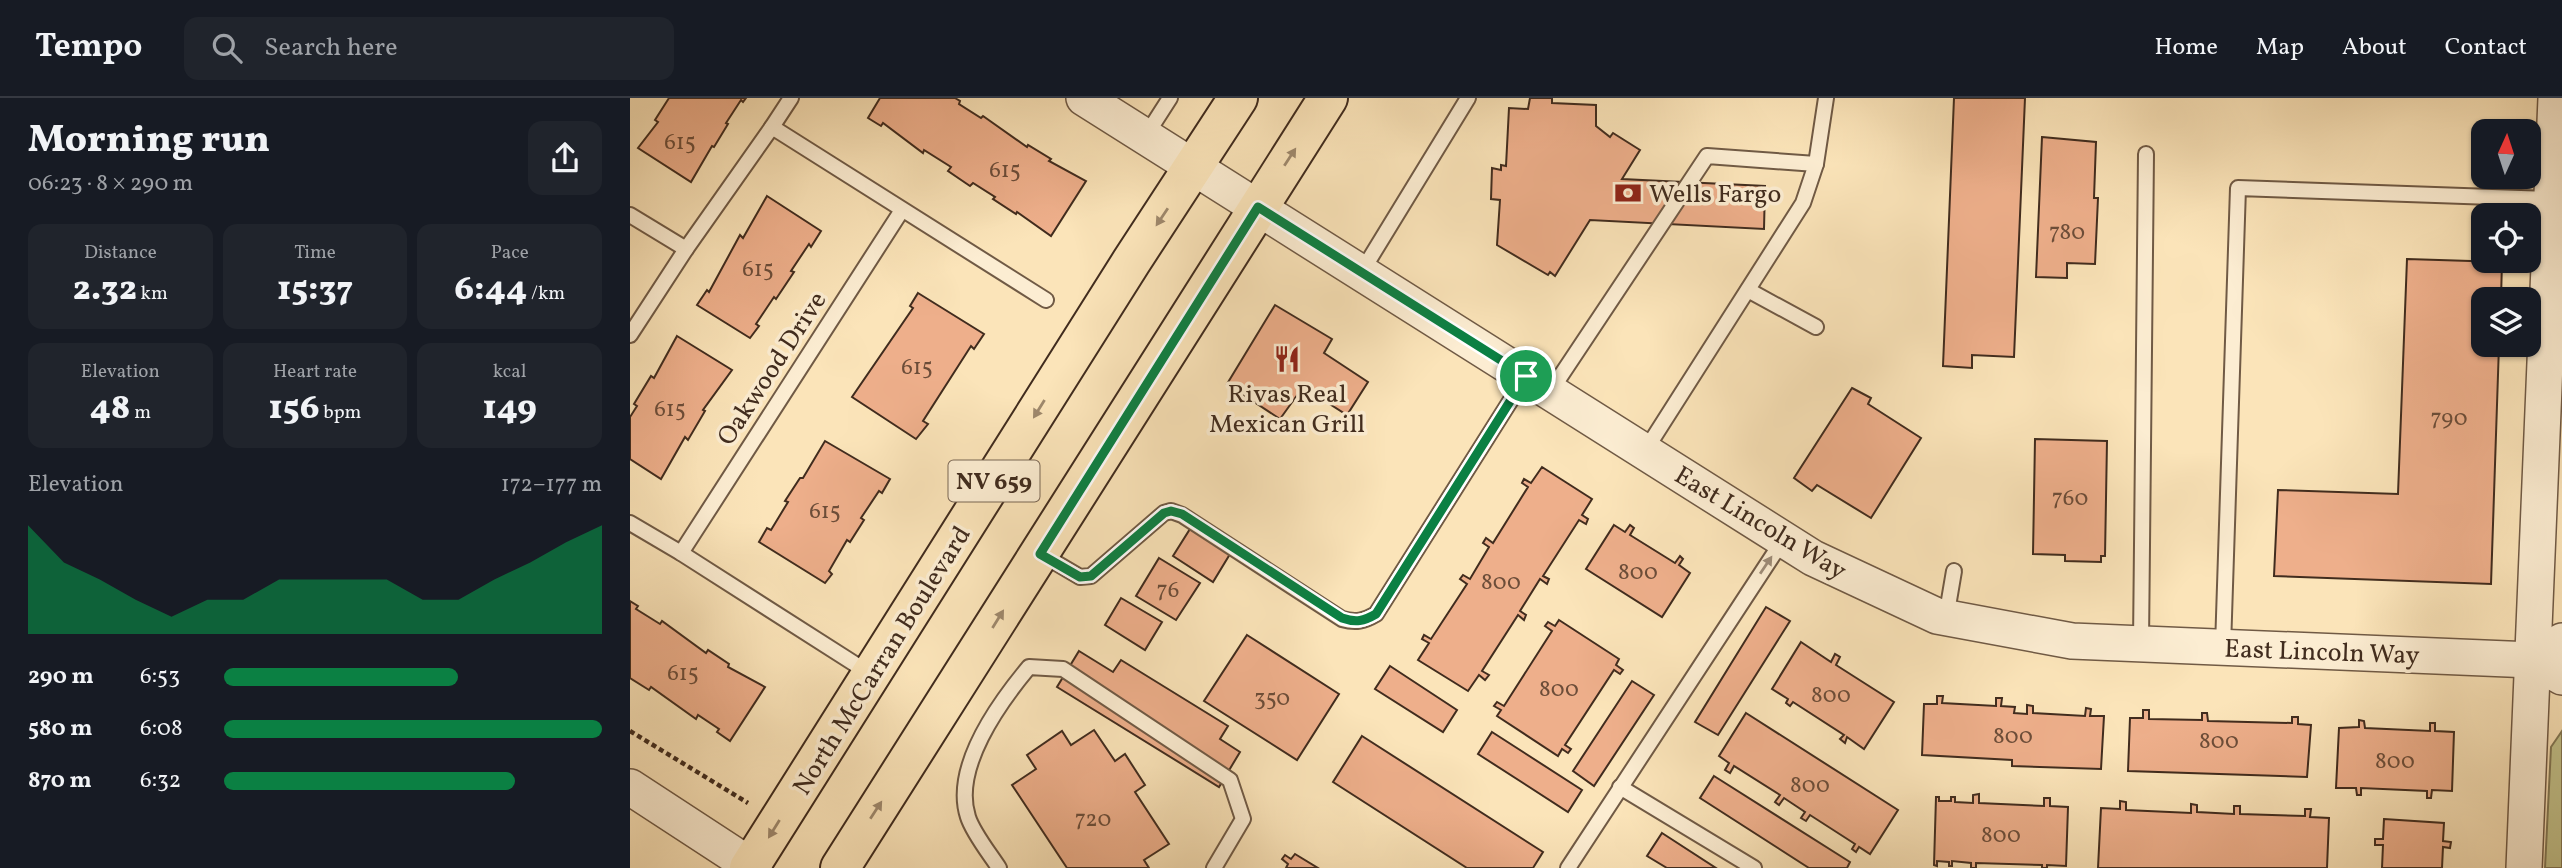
<!DOCTYPE html>
<meta charset="utf-8">
<style>
:root{--surface:#171b24;--page:#20242c;--text:#f1f3f6;--muted:#9ea1a6;--line:#363941;--accent:#0b8043}
body{margin:0;font-family:Vollkorn,serif;background:var(--page);color:var(--text);height:100vh;display:flex;flex-direction:column;font-size:26px;white-space:nowrap}
*{box-sizing:border-box;margin:0}
p{font-size:23px;color:var(--muted)}
.icon{flex:none;width:38px;height:38px;fill:none;stroke:currentColor;stroke-width:2;stroke-linecap:round;stroke-linejoin:round}
.map{position:relative;flex:1;overflow:hidden}
.panel{display:flex;flex-direction:column;background:var(--surface);width:630px}
.panel>*{flex:none}
.needle{width:46px;rotate:3deg}
.buttons{position:absolute;left:1841px;top:21px;display:grid;gap:14px}
.buttons a{display:grid;place-items:center;width:70px;height:70px;border-radius:14px;background:var(--surface);box-shadow:0 2px 5px #0004;font-size:35px}
.pin{position:absolute;display:grid;place-items:center;width:60px;height:60px;color:#fff;margin:-30px;border:4px solid #fff;border-radius:50%;box-shadow:0 2px 7px #0007}
.round{display:grid;place-items:center;flex:none;width:74px;height:74px;border-radius:14px;background:var(--page)}
.overview{display:flex;align-items:center;justify-content:space-between;height:119px;padding:0 28px}
h1{font-size:38px;font-weight:800;line-height:52px}
.figures{display:grid;grid-template-columns:repeat(3,1fr);gap:10px;height:119px;padding:7px 28px}
.figures div{display:grid;align-content:center;border-radius:14px;background:var(--page);text-align:center}
.figures b{font-size:35px;font-weight:800}
.figures small{font-size:19px;font-weight:400}
.figures p{font-size:19px}
.chart{height:196px;padding:14px 28px}
.chart p{display:flex;justify-content:space-between}
.chart svg{width:100%;height:126px;margin-top:7px;fill:var(--accent);opacity:.7}
ul{padding:0 28px;list-style:none;font-size:23px}
li{display:grid;grid-template-columns:112px 84px 1fr;align-items:center;height:52px}
li i{height:18px;border-radius:9px;background:var(--accent)}
header{display:flex;align-items:center;gap:42px;box-sizing:border-box;height:98px;padding:0 35px;background:var(--surface);border-bottom:2px solid var(--line)}
header strong{font-size:33px}
nav{display:flex;gap:38px;margin-inline-start:auto;font-size:24px}
.search{width:490px;height:63px;background:var(--page);display:flex;align-items:center;gap:18px;box-sizing:border-box;padding:0 24px;border-radius:14px;color:var(--muted);font-size:26px}
main{display:flex;flex:1;min-height:0}
.map>svg:first-child{display:block}
.green{fill:#c3c38c;stroke:#827855;stroke-width:2}
.building{fill:#eeaf8b;stroke:#412c1e;stroke-width:2}
.lines{fill:none;stroke-linecap:round;stroke-linejoin:round}
.service-casing{stroke:#705a45;stroke-width:18}
.tertiary-casing{stroke:#705a45;stroke-width:38}
.primary-casing{stroke:#412c1e;stroke-width:42}
.path{stroke:#412c1e;stroke-width:4.5;stroke-dasharray:5 3.5;stroke-linecap:butt}
.service{stroke:#fcedd2;stroke-width:14}
.tertiary{stroke:#fcedd2;stroke-width:35}
.primary{stroke:#fbe4b9;stroke-width:38}
.oneway{fill:#9e886c}
.oneway2{fill:#9e8c78}
.route-casing{stroke:#fff;stroke-width:14}
.route{stroke:#0b8043;stroke-width:9}
.labels{text-anchor:middle;stroke-width:7;stroke-linejoin:round;paint-order:stroke}
.number-label{font-size:23px;fill:#6c4d39}
.shield{fill:#fcedd2;stroke:#796654;stroke-width:2}
.shield-label{font-size:24px;font-weight:bold;fill:#412c1e}
.poi-label{font-size:26px;fill:#412c1e;stroke:#fcedd2;text-anchor:start}
.street-label{font-size:26px;fill:#412c1e;stroke:#fcedd2}
</style>
<header>
<strong>Tempo</strong>
<div class="search"><svg class="icon" aria-label="search" viewBox="0 0 24 24"><circle cx="10" cy="10" r="6"/><path d="M15 15l6 6"/></svg>Search here</div>
<nav><a>Home</a><a>Map</a><a>About</a><a>Contact</a></nav>
</header>
<main>
<section class="panel">
<div class="overview"><div><h1>Morning run</h1><p>06:23 · 8 × 290 m</p></div><a class="round"><svg class="icon" aria-label="share" viewBox="0 0 24 24"><path d="M12 15V3M7 8l5-5 5 5M5 13v7h14v-7"/></svg></a></div>
<div class="figures">
<div><p>Distance</p><b>2.32<small> km</small></b></div>
<div><p>Time</p><b>15:37</b></div>
<div><p>Pace</p><b>6:44<small> /km</small></b></div>
</div>
<div class="figures">
<div><p>Elevation</p><b>48<small> m</small></b></div>
<div><p>Heart rate</p><b>156<small> bpm</small></b></div>
<div><p>kcal</p><b>149</b></div>
</div>
<div class="chart"><p><span>Elevation</span>172–177 m</p>
<svg viewBox="0 0 160 44" preserveAspectRatio="none"><path d="M0 44V6L10 19L20 25L30 32L40 38L50 32L60 32L70 25L80 25L90 25L100 25L110 32L120 32L130 25L140 19L150 12L160 6V44z"/></svg>
</div>
<ul>
<li><b>290 m</b>6:53<i style="width:62%"></i></li>
<li><b>580 m</b>6:08<i style="width:100%"></i></li>
<li><b>870 m</b>6:32<i style="width:77%"></i></li>
</ul>
</section>
<div class="map">
<svg width="1932" height="770" viewBox="0 0 1932 770">
<rect width="100%" height="100%" fill="#fbe4b9"/>
<filter id="stains"><feTurbulence type="fractalNoise" baseFrequency=".00286" numOctaves="4"/><feColorMatrix values="0 0 0 0 .2 0 0 0 0 .09 0 0 0 0 .02 0 0 0 .5 -.17"/></filter>
<radialGradient id="worn" r=".72"><stop offset=".6" stop-color="#630" stop-opacity="0"/><stop offset="1" stop-color="#630" stop-opacity=".3"/></radialGradient>
<polygon class="green" points="1932,633 1932,770 1915,770 1921,649"/>
<g class="building">
<polygon points="39,0 116,0 113,4 111,2 96,25 98,26 84,49 82,48 61,84 8,50 28,24 25,22"/>
<polygon points="250,0 325,0 330,3 329,6 351,20 353,18 397,49 398,47 421,61 419,63 456,83 421,138 387,114 386,116 363,101 365,99 343,85 340,88 318,73 321,69 294,52 293,55 253,25 251,28 238,20"/>
<polygon points="900,0 922,0 922,5 966,7 966,28 980,39 983,35 1010,52 992,81 1135,88 1134,131 960,122 925,178 920,174 918,177 867,147 870,102 861,101 862,70 871,72 871,67 876,68 879,10 898,11"/>
<polygon points="1324,0 1395,0 1384,259 1342,257 1342,270 1313,268"/>
<polygon points="1412,39 1466,44 1464,100 1468,100 1465,166 1437,165 1437,180 1406,179"/>
<polygon points="137,98 191,133 181,149 179,146 161,173 164,174 146,201 144,199 126,226 129,228 120,240 67,207 77,192 79,194 110,137 113,140"/>
<polygon points="1777,161 1872,164 1871,201 1853,201 1853,247 1869,247 1861,486 1644,478 1648,392 1768,396"/>
<polygon points="288,195 354,236 344,251 341,248 293,323 298,326 286,341 222,299 283,210 280,208"/>
<polygon points="645,207 702,241 694,255 738,284 717,317 673,289 650,321 597,286"/>
<polygon points="47,238 102,272 73,312 75,313 58,342 55,339 31,381 0,361 0,319 7,308 4,306 21,278 24,280"/>
<polygon points="1222,290 1241,300 1238,306 1291,340 1241,420 1187,387 1182,393 1164,380"/>
<polygon points="1405,341 1477,343 1475,458 1471,458 1471,464 1435,463 1435,457 1403,456"/>
<polygon points="195,343 260,381 252,395 249,393 231,420 234,422 220,444 217,442 199,473 202,476 195,485 129,444 137,430 141,432 158,404 155,403 170,380 173,380"/>
<polygon points="912,369 962,401 952,417 958,421 956,426 949,422 913,478 919,481 917,486 910,481 890,513 896,517 894,522 888,517 852,573 859,577 855,582 849,577 838,593 788,562 799,545 792,541 794,537 801,541 837,486 830,481 833,477 840,481 859,449 853,445 856,440 863,445 898,389 892,385 894,381 901,385"/>
<polygon points="984,427 995,434 1000,427 1004,430 1000,437 1045,465 1050,458 1053,461 1049,467 1060,475 1032,519 956,471"/>
<polygon points="560,431 600,456 583,484 543,458"/>
<polygon points="529,460 570,485 546,522 506,498"/>
<polygon points="491,500 532,524 515,552 475,527"/>
<polygon points="0,503 8,508 6,511 30,526 32,523 76,555 78,552 99,566 98,569 135,589 100,643 87,634 89,631 68,617 66,621 21,589 19,592 0,580"/>
<polygon points="1136,509 1160,523 1088,637 1065,624"/>
<polygon points="929,522 989,561 986,567 993,572 990,576 984,572 935,647 941,651 938,655 932,651 928,658 867,618 871,612 864,608 867,604 874,608 922,533 915,528 918,524 925,528"/>
<polygon points="617,537 709,596 667,662 574,603"/>
<polygon points="1171,544 1201,564 1205,556 1210,559 1206,567 1264,604 1234,651 1217,639 1215,645 1210,641 1214,637 1163,604 1160,608 1156,605 1158,601 1142,591"/>
<polygon points="449,553 483,574 491,562 598,628 590,641 610,654 589,689 427,589"/>
<polygon points="760,568 827,612 813,634 745,591"/>
<polygon points="1002,583 1024,597 964,688 943,673"/>
<polygon points="1307,598 1313,598 1312,605 1366,608 1366,600 1372,600 1371,608 1385,609 1384,615 1397,616 1397,607 1403,608 1403,615 1455,618 1456,610 1461,611 1460,618 1474,618 1471,671 1382,668 1382,662 1292,657 1294,606 1307,606"/>
<polygon points="1513,612 1519,612 1519,621 1572,622 1572,615 1577,615 1578,623 1662,625 1662,619 1668,619 1668,626 1681,627 1677,679 1498,673 1500,620 1513,620"/>
<polygon points="1116,615 1268,712 1240,756 1229,749 1226,754 1222,751 1225,746 1180,717 1176,723 1171,720 1175,714 1154,700 1149,707 1145,704 1150,697 1104,668 1100,675 1095,672 1099,665 1089,658"/>
<polygon points="1729,622 1734,623 1735,630 1800,633 1800,625 1805,625 1805,633 1824,634 1822,693 1802,692 1801,700 1797,700 1797,693 1731,690 1731,697 1727,697 1726,690 1706,690 1709,630 1729,629"/>
<polygon points="464,632 485,663 495,656 515,687 505,694 539,746 514,762 519,770 437,770 382,687 406,671 397,657 432,633 441,647"/>
<polygon points="862,634 952,692 938,714 848,656"/>
<polygon points="732,638 913,754 903,770 837,770 703,684"/>
<polygon points="1084,678 1220,764 1217,770 1179,770 1070,700"/>
<polygon points="1349,696 1349,705 1414,708 1414,700 1420,700 1420,708 1438,709 1436,768 1417,767 1417,770 1412,770 1412,767 1346,765 1346,770 1341,770 1341,765 1322,763 1322,768 1319,768 1319,764 1307,763 1307,768 1304,767 1306,699 1309,699 1309,703 1321,703 1321,699 1325,699 1325,704 1343,705 1343,697"/>
<polygon points="1490,703 1496,704 1496,712 1561,715 1561,706 1567,707 1567,714 1604,716 1604,708 1610,708 1610,716 1675,718 1675,711 1681,711 1680,719 1699,720 1697,770 1468,770 1471,710 1490,711"/>
<polygon points="1754,721 1814,725 1813,743 1821,744 1820,750 1813,749 1812,770 1752,770 1753,747 1745,747 1745,741 1753,741"/>
<polygon points="1032,735 1086,770 1037,770 1017,758"/>
<polygon points="665,756 688,770 656,770 658,766 652,761 655,757 661,761"/>
</g>
<g class="lines">
<defs>
<g id="service">
<polyline points="142,29 161,0"/>
<polyline points="515,39 540,0"/>
<polyline points="0,117 56,151"/>
<polyline points="731,175 838,0"/>
<polyline points="1118,192 1186,229"/>
<polyline points="0,237 56,151 142,29 416,202"/>
<polyline points="920,294 1077,58 1186,66"/>
<polyline points="1015,353 1173,105 1186,66 1196,0"/>
<polyline points="0,425 51,455 239,575"/>
<polyline points="51,455 272,112"/>
<path d="M 411,456 L 450,479 L 461,478 L 534,415 L 541,413 L 552,417 L 712,521 C 726,525 734,523 746,516 L 896,278"/>
<polyline points="1316,520 1324,473"/>
<polyline points="1511,545 1516,56"/>
<polyline points="1593,549 1608,90 1922,101"/>
<polyline points="990,689 1124,770"/>
<path d="M 369,770 C 360,756 343,735 338,719 C 322,670 369,605 399,569 L 433,571 L 600,682 L 613,721 L 584,770"/>
<polyline points="938,770 1153,442"/>
</g>
<g id="tertiary">
<polyline points="454,0 1183,460 1307,518 1442,543 1902,562 1932,579"/>
<polyline points="1902,562 1932,543"/>
<polyline points="0,689 124,770"/>
<polyline points="1894,770 1926,0"/>
</g>
<g id="primary">
<polyline points="119,770 501,164 608,0"/>
<polyline points="210,770 698,0"/>
</g>
</defs>
<use href="#service" class="service-casing"/>
<use href="#tertiary" class="tertiary-casing"/>
<use href="#primary" class="primary-casing"/>
<polyline class="path" points="0,633 118,705"/>
<use href="#service" class="service"/>
<use href="#tertiary" class="tertiary"/>
<use href="#primary" class="primary"/>
</g>
<defs><path id="oneway-solid" d="M-6-.8H1V-3.2L6.5 0L1 3.2V.8H-6Z" transform="scale(1.75)"/></defs>
<g class="oneway">
<use href="#oneway-solid" transform="translate(660 59) rotate(-57)"/>
<use href="#oneway-solid" transform="translate(532 119) rotate(124)"/>
<use href="#oneway-solid" transform="translate(409 311) rotate(122)"/>
<use href="#oneway-solid" transform="translate(368 521) rotate(-58)"/>
<use href="#oneway-solid" transform="translate(246 712) rotate(-57)"/>
<use href="#oneway-solid" transform="translate(144 731) rotate(122)"/>
</g>
<use class="oneway2" href="#oneway-solid" transform="translate(1136 467) rotate(-56)"/>
<g class="lines">
<defs>
<path id="route" d="M 628,109 L 896,278 L 746,516 C 734,523 726,525 712,520 L 552,416 L 541,413 L 534,415 L 461,478 L 450,479 L 410,456 Z"/>
</defs>
<use href="#route" class="route-casing"/>
<use href="#route" class="route"/>
</g>
<defs>
<symbol id="bank-bare" viewBox="-9 -9 18 18"><path d="M-6-4H6V4H-6ZM0-2.3a2.3 2.3 0 1 0 0 4.6a2.3 2.3 0 1 0 0-4.6Z" fill="#8f2418" stroke="#fcedd2" stroke-width="2.5" paint-order="stroke"/></symbol>
<symbol id="restaurant-bare" viewBox="-9 -9 18 18"><path d="M-5-6h1v4h1v-4h1v4h1v-4h1v5L-1.5 .5V6h-2V.5L-5-1ZM5-6V6H3V1.5H1.5Q1.5-4 5-6Z" fill="#8f2418" stroke="#fcedd2" stroke-width="2.5" paint-order="stroke"/></symbol>
</defs>
<g fill-rule="evenodd">
<use href="#bank-bare" x="979" y="76" width="38" height="38"/>
<use href="#restaurant-bare" x="638" y="242" width="38" height="38"/>
</g>
<g class="labels">
<g class="number-label">
<text x="50" y="51">615</text>
<text x="375" y="79">615</text>
<text x="1437" y="141">780</text>
<text x="128" y="178">615</text>
<text x="287" y="276">615</text>
<text x="40" y="318">615</text>
<text x="1819" y="327">790</text>
<text x="1440" y="407">760</text>
<text x="195" y="420">615</text>
<text x="1008" y="481">800</text>
<text x="871" y="491">800</text>
<text x="538" y="499">76</text>
<text x="53" y="582">615</text>
<text x="929" y="598">800</text>
<text x="1201" y="604">800</text>
<text x="642" y="607">350</text>
<text x="1383" y="645">800</text>
<text x="1589" y="650">800</text>
<text x="1765" y="670">800</text>
<text x="1180" y="694">800</text>
<text x="463" y="728">720</text>
<text x="1371" y="744">800</text>
</g>
<rect class="shield" x="318.5" y="362.5" width="91" height="41" rx="5"/>
<g class="shield-label">
<text x="364" y="391">NV 659</text>
</g>
<g class="poi-label">
<text x="1019" y="104">Wells Fargo</text>
<text x="657" y="304" text-anchor="middle">Rivas Real<tspan x="657" dy="30">Mexican Grill</tspan></text>
</g>
<g class="street-label">
<text transform="translate(141 270) rotate(-57)" y="9">Oakwood Drive</text>
<text transform="translate(1131 424) rotate(31)" y="9">East Lincoln Way</text>
<text transform="translate(1692 553) rotate(2)" y="9">East Lincoln Way</text>
<text transform="translate(251 562) rotate(-58)" y="9">North McCarran Boulevard</text>
</g>
</g>
<rect width="100%" height="100%" filter="url(#stains)"/>
<rect width="100%" height="100%" fill="url(#worn)"/>
</svg>
<div class="buttons">
<a><svg class="needle" viewBox="-14 -14 28 28"><path d="M0-13l5 13h-10z" fill="#e53935"/><path d="M0 13l5-13h-10z" fill="#9ea1a6"/></svg></a>
<a><svg class="icon" aria-label="locate" viewBox="0 0 24 24"><circle cx="12" cy="12" r="6"/><path d="M12 2v4M12 18v4M2 12h4M18 12h4"/></svg></a>
<a><svg class="icon" aria-label="layers" viewBox="0 0 24 24"><path d="M12 4l9 5-9 5-9-5zM3 14l9 5 9-5"/></svg></a>
</div>
<div class="pin" style="left:896px;top:278px;background:#1e9e55"><svg class="icon" aria-label="arrive" viewBox="0 0 24 24"><path d="M6 21V4h12l-3 4 3 4H6"/></svg></div>
</div>
</main>
